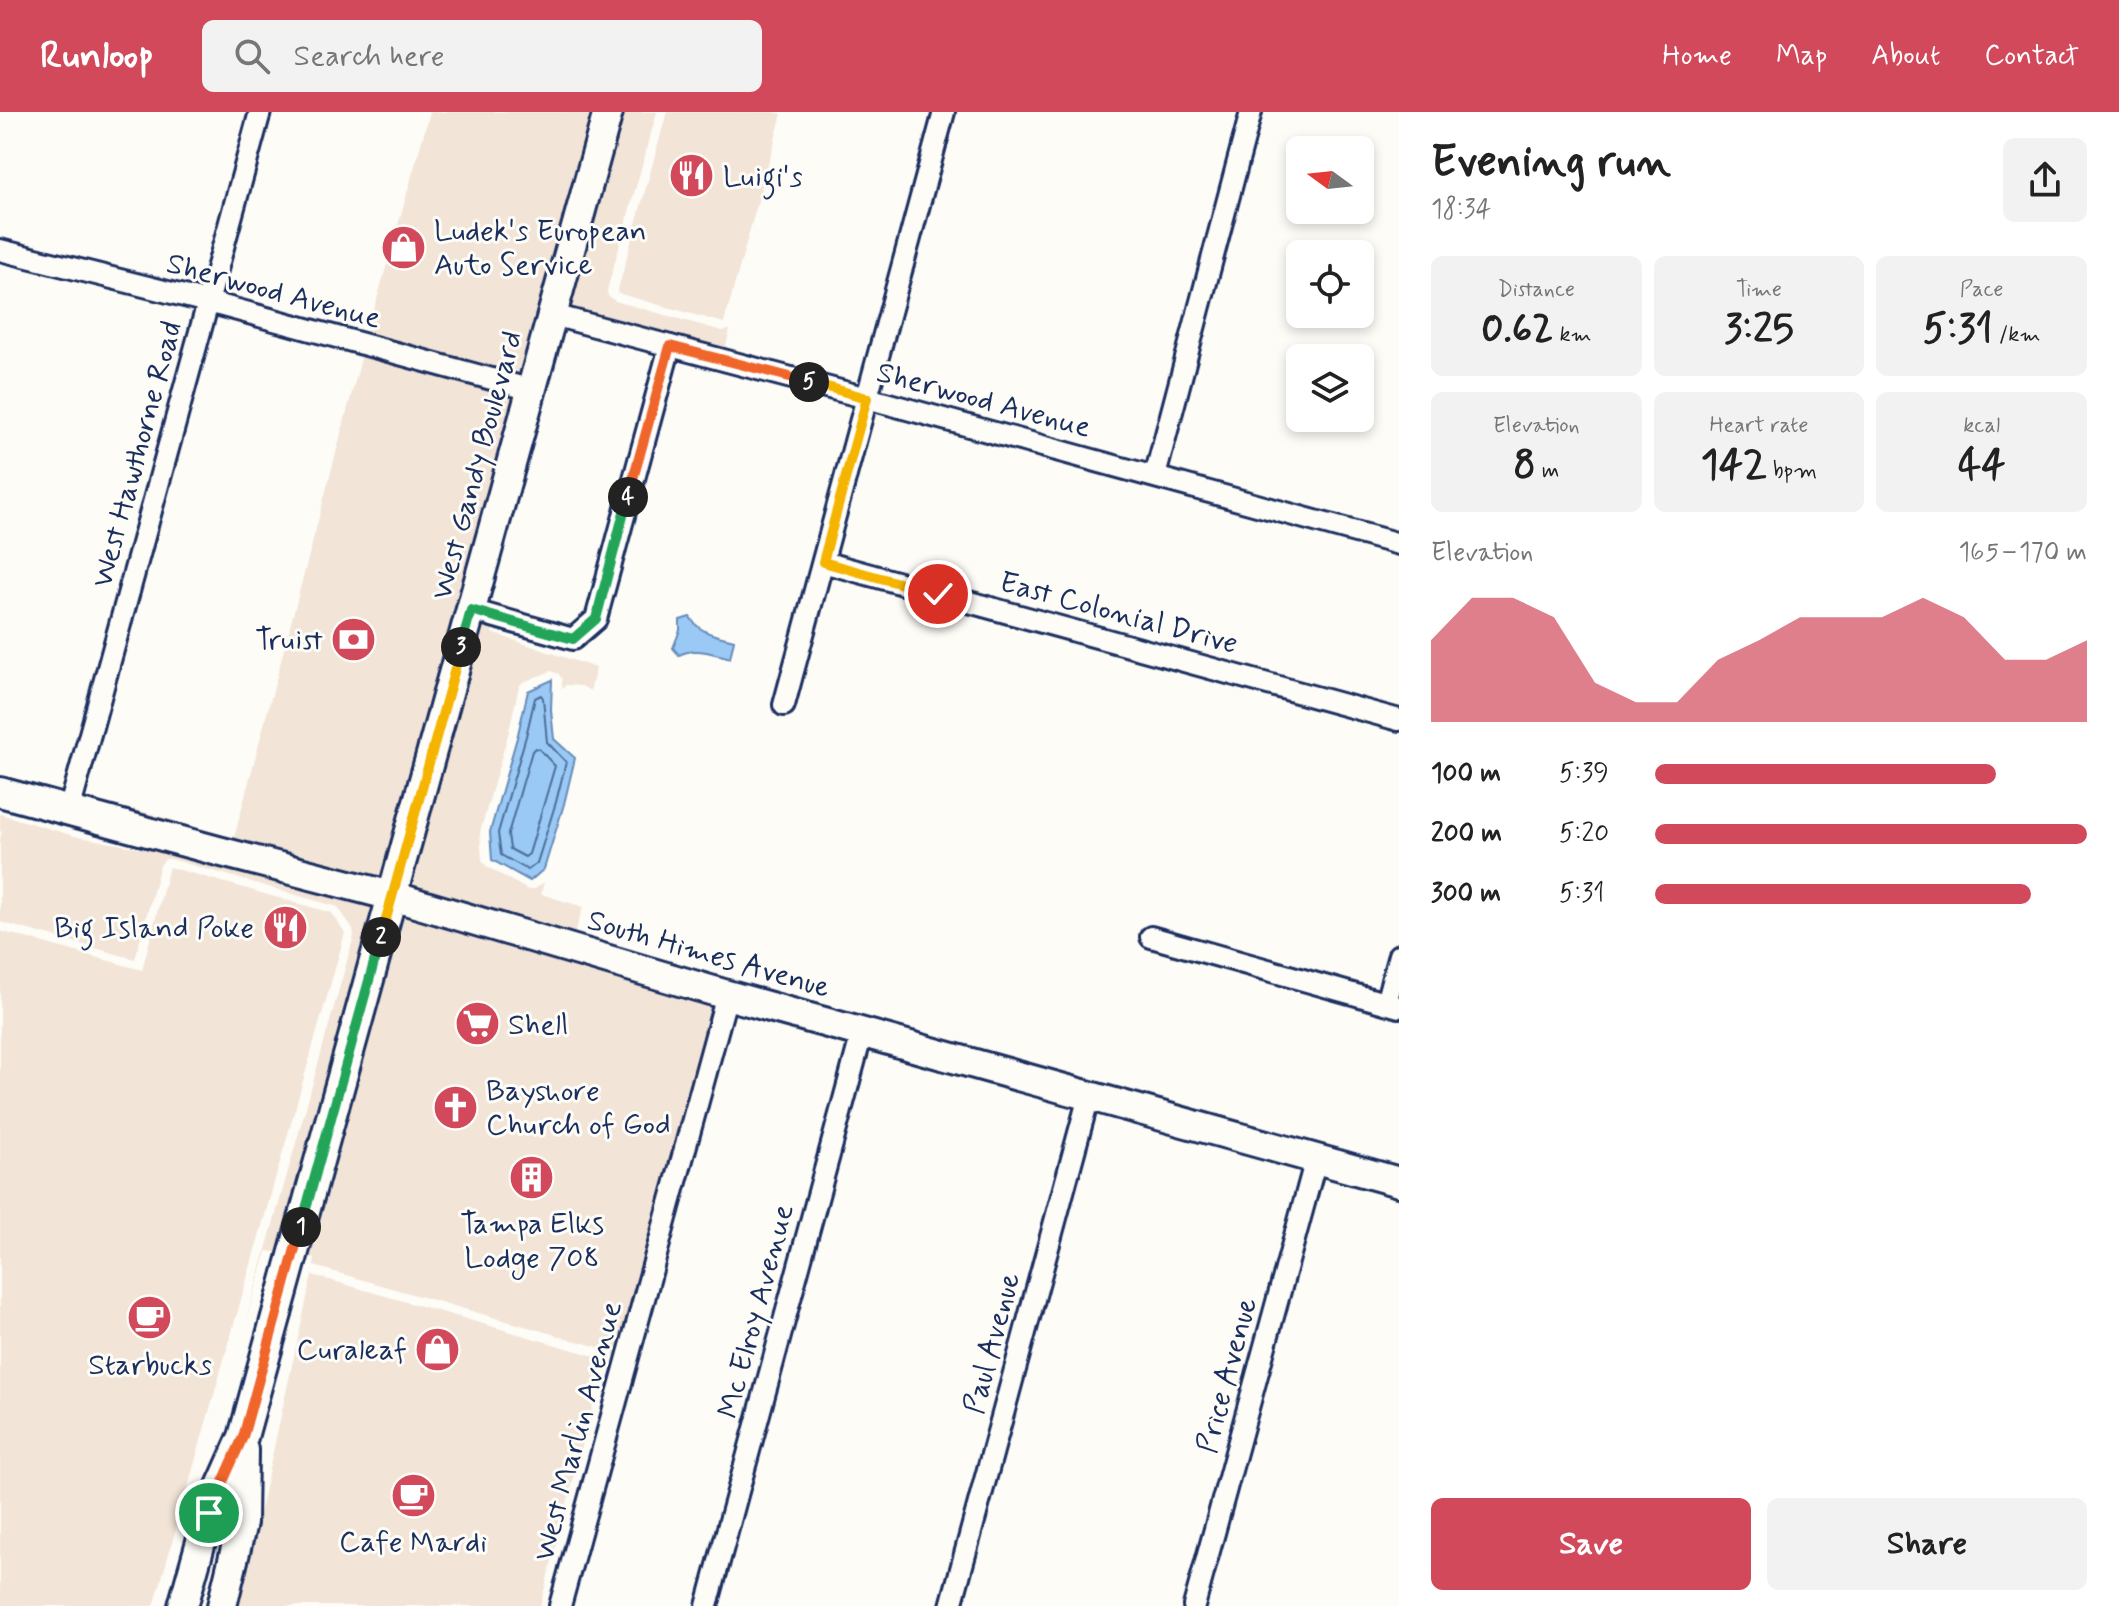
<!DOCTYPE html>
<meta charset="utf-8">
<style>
:root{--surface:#fff;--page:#f2f2f2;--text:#222;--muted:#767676;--accent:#d1495b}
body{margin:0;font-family:Mynerve,sans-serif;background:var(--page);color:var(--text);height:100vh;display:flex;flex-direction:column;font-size:30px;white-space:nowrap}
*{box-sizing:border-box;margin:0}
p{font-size:26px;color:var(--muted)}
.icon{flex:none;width:44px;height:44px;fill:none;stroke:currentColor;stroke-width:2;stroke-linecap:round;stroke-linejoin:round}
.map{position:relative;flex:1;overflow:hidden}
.sheet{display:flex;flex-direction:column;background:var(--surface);width:720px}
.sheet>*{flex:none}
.needle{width:52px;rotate:285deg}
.controls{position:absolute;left:1286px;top:24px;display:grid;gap:16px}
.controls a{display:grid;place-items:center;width:88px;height:88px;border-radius:12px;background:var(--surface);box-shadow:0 4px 12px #0003;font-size:40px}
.pin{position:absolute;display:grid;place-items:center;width:68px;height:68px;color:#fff;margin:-34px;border:4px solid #fff;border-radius:50%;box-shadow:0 2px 8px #0007}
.km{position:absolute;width:40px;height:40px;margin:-20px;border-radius:50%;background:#222;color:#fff;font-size:22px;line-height:40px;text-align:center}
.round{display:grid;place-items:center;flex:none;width:84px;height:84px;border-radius:12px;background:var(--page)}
.head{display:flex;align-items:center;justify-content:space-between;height:136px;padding:0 32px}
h1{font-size:44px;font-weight:800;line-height:60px}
.figures{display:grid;grid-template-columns:repeat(3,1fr);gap:12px;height:136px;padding:8px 32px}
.figures div{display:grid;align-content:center;border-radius:12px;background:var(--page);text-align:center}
.figures b{font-size:40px;font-weight:800}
.figures small{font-size:22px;font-weight:400}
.figures p{font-size:22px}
.chart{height:224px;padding:16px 32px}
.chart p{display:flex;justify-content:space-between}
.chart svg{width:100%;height:144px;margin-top:8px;fill:var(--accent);opacity:.7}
.action{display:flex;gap:16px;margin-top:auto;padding:16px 32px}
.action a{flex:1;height:92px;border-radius:12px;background:var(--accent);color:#fff;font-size:32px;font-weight:800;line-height:92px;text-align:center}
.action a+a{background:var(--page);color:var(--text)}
ul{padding:0 32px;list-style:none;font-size:26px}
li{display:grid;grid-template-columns:128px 96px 1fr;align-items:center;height:60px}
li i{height:20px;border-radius:10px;background:var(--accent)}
header{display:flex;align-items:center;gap:48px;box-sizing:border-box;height:112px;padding:0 40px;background:var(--accent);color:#fff}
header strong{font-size:38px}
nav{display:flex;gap:44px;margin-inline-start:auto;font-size:28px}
.search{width:560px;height:72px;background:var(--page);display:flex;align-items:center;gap:20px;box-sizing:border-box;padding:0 28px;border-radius:12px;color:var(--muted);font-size:30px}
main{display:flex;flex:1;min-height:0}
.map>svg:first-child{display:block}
.built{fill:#f2e4d7}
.water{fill:#99c9f4;stroke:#678bb8;stroke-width:2}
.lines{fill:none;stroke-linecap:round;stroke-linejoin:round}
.shore{stroke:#4d6d9a;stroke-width:2}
.street-casing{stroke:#1b2f5e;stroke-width:26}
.secondary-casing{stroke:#1b2f5e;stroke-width:34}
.street{stroke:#fdfcf7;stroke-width:20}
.secondary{stroke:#fdfcf7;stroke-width:28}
.split-1-casing{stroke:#fff;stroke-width:16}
.split-2-casing{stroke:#fff;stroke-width:16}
.split-3-casing{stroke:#fff;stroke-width:16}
.split-4-casing{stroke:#fff;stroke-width:16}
.split-5-casing{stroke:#fff;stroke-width:16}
.split-6-casing{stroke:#fff;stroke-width:16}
.split-1{stroke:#f0652b;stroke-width:10}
.split-2{stroke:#22a559;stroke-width:10}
.split-3{stroke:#f5b400;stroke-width:10}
.split-4{stroke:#22a559;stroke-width:10}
.split-5{stroke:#f0652b;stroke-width:10}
.split-6{stroke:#f5b400;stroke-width:10}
.labels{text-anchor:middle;stroke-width:6;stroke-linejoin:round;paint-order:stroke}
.poi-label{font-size:30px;fill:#1b2f5e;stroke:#fdfcf7;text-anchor:start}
.street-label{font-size:30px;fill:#1b2f5e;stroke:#fdfcf7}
</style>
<header>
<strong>Runloop</strong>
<div class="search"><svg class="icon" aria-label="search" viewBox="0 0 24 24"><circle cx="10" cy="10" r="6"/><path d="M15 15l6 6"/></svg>Search here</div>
<nav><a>Home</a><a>Map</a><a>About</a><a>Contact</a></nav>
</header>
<main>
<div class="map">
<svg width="1399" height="1494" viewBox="0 0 1399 1494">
<rect width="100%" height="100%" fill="#fdfcf7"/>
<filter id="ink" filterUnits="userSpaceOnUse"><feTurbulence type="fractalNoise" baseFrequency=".0125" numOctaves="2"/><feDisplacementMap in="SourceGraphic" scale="16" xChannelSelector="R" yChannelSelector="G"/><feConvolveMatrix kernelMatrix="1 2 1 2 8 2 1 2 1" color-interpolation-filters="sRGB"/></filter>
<g filter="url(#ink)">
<g class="built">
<polygon points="430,0 596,0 523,265 367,223"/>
<polygon points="620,0 657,0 607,178 608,184 615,189 722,219 730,218 725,238 567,196"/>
<polygon points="667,0 773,0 782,2 724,211 617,181"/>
<polygon points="362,243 518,285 384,771 220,729 127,695 234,726"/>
<polygon points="480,511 493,515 492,521 596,556 590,579 582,574 566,573 562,577 562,567 559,562 551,559 523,570 519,574 509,619 480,720 482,748 487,755 528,778 535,777 544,770 541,782 583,795 573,827 406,777"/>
<polygon points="0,702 74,724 215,750 378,791 282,1141 267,1139 244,1216 354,824 353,817 338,795 171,747 165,747 160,753 135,847 0,810 0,727 2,720 0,719"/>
<polygon points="169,755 332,801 345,821 154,1494 0,1494 0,819 142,858"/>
<polygon points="401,797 713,889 615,1247 613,1241 608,1238 314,1154 315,1146 305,1144"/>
<polygon points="312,1163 605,1247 540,1494 239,1494"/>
</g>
<g class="water">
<path d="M 690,505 C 700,522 716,523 734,528 L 730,546 C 711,541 696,535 679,543 L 673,536 L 680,518 L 680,508 Z"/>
<polygon points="552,568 551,598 554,627 575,646 564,692 544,757 530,769 492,748 490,720 518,622 528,579"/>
</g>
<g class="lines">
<g class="shore">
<polygon points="541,583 543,586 547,630 566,650 556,690 537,751 528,758 501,743 498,721 526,624 535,586"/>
<polygon points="535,636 539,637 555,654 529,742 525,745 510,737 508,722 532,639"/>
</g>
<defs>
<g id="street">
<polyline points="0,138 208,190 532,278"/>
<polyline points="553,203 867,286 1399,432"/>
<polyline points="1155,364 1251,0"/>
<polyline points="823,450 1399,608"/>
<polyline points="471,498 573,527 596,507 670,234"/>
<polyline points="784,593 944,0"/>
<polyline points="69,699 260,0"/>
<polyline points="1151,825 1399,895"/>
<polyline points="1386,891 1399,843"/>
<polyline points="560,1494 727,883"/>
<polyline points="707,1494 862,921"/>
<polyline points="951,1494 1089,984"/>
<polyline points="1194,1494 1316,1047"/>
</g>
<g id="secondary">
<polyline points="0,680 218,739 392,784 727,883 1399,1070"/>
<polyline points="183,1494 209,1401 243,1325 608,0"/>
<polyline points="222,1494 242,1411 243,1338"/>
</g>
</defs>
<use href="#street" class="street-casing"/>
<use href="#secondary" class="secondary-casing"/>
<use href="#street" class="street"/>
<use href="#secondary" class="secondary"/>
</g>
</g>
<g class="lines" filter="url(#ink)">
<defs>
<polyline id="split-1" points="209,1401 243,1325 301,1115"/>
<polyline id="split-2" points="301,1115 381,825"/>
<polyline id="split-3" points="381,825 461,535"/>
<polyline id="split-4" points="461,535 471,498 573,527 596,507 628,385"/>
<polyline id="split-5" points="628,385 670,234 809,270"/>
<polyline id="split-6" points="809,270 867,286 823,450 938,482"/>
</defs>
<use href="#split-1" class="split-1-casing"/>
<use href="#split-2" class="split-2-casing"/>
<use href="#split-3" class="split-3-casing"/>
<use href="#split-4" class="split-4-casing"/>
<use href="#split-5" class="split-5-casing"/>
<use href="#split-6" class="split-6-casing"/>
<use href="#split-1" class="split-1"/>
<use href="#split-2" class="split-2"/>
<use href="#split-3" class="split-3"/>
<use href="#split-4" class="split-4"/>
<use href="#split-5" class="split-5"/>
<use href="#split-6" class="split-6"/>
</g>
<defs>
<symbol id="restaurant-disc" viewBox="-11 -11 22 22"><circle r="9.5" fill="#d1495b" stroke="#fdfcf7"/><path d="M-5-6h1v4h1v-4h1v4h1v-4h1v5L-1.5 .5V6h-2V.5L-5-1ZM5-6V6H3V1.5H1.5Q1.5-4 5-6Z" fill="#fff"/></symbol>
<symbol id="shop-disc" viewBox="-11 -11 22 22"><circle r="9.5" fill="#d1495b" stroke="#fdfcf7"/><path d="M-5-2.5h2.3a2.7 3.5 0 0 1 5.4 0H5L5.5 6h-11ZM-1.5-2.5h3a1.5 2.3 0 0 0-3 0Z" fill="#fff"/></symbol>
<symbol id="bank-disc" viewBox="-11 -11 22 22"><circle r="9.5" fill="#d1495b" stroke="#fdfcf7"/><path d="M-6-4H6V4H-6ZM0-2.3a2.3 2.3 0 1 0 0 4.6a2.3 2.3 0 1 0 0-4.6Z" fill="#fff"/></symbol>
<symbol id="supermarket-disc" viewBox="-11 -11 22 22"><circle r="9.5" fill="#d1495b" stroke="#fdfcf7"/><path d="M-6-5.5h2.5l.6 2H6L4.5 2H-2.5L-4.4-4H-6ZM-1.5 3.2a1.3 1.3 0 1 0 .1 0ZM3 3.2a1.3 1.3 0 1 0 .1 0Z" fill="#fff"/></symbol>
<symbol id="church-disc" viewBox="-11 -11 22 22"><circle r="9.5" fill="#d1495b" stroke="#fdfcf7"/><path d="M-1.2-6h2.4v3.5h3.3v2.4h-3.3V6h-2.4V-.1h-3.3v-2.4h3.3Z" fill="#fff"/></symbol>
<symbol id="building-disc" viewBox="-11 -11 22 22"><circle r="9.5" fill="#d1495b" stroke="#fdfcf7"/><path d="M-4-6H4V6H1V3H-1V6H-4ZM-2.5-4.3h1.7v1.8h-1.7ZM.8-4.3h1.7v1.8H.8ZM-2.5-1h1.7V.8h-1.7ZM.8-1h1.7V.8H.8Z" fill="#fff"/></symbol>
<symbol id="cafe-disc" viewBox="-11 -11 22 22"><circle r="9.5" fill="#d1495b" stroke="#fdfcf7"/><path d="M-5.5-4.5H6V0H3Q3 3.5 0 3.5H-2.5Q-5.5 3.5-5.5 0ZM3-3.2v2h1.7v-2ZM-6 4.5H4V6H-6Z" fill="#fff"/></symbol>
</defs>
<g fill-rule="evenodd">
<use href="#restaurant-disc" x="666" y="38" width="51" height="51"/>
<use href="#shop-disc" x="378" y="110" width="51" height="51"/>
<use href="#bank-disc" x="328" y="502" width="51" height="51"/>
<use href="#restaurant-disc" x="260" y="790" width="51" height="51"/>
<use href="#supermarket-disc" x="452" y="886" width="51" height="51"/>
<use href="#church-disc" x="430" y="970" width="51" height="51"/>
<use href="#building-disc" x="506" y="1040" width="51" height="51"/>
<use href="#cafe-disc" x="124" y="1180" width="51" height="51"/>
<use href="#shop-disc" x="412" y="1212" width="51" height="51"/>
<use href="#cafe-disc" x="388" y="1358" width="51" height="51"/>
</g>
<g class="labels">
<g class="poi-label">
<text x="723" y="74">Luigi's</text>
<text x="434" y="128">Ludek's European<tspan x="434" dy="34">Auto Service</tspan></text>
<text x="323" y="537" text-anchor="end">Truist</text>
<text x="254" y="825" text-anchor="end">Big Island Poke</text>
<text x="508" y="922">Shell</text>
<text x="486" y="988">Bayshore<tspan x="486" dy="34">Church of God</tspan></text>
<text x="532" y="1121" text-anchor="middle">Tampa Elks<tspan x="532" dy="34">Lodge 708</tspan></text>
<text x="407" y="1247" text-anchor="end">Curaleaf</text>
<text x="150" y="1262" text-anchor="middle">Starbucks</text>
<text x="413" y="1439" text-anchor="middle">Cafe Mardi</text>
</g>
<g class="street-label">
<text transform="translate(274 178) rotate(15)" y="10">Sherwood Avenue</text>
<text transform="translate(984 287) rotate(15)" y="10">Sherwood Avenue</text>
<text transform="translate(136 342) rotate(-75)" y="10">West Hawthorne Road</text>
<text transform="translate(476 353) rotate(-75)" y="10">West Gandy Boulevard</text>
<text transform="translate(1119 500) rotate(15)" y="10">East Colonial Drive</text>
<text transform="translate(709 841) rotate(16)" y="10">South Himes Avenue</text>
<text transform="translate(755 1199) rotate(-75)" y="10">Mc Elroy Avenue</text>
<text transform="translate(991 1231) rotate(-75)" y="10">Paul Avenue</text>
<text transform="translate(1226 1263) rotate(-75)" y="10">Price Avenue</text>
<text transform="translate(577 1319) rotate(-75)" y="10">West Marlin Avenue</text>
</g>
</g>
</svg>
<div class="controls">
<a><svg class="needle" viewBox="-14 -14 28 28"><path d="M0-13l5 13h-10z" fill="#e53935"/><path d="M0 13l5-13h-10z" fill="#767676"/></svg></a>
<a><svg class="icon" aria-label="locate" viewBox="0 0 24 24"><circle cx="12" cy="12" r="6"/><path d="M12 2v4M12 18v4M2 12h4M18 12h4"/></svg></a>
<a><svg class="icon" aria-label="layers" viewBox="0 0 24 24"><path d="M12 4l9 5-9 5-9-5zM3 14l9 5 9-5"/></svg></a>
</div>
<div class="pin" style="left:209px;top:1401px;background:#1e9e55"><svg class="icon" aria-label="arrive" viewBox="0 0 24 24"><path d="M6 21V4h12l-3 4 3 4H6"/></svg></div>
<div class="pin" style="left:938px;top:482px;background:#d93025"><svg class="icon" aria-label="check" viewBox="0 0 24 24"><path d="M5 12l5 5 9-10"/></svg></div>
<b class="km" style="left:301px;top:1115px">1</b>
<b class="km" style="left:381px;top:825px">2</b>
<b class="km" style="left:461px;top:535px">3</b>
<b class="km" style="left:628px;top:385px">4</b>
<b class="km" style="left:809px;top:270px">5</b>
</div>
<section class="sheet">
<div class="head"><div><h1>Evening run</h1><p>18:34</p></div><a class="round"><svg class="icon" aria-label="share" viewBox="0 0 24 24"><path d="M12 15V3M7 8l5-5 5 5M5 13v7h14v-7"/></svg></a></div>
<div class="figures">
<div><p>Distance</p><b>0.62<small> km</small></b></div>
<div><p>Time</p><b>3:25</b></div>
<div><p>Pace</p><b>5:31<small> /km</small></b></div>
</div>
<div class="figures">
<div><p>Elevation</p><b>8<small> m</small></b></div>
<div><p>Heart rate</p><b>142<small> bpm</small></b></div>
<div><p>kcal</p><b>44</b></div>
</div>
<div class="chart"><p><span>Elevation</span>165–170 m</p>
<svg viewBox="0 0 160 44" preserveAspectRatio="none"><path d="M0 44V19L10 6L20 6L30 12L40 32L50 38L60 38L70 25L80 19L90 12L100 12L110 12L120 6L130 12L140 25L150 25L160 19V44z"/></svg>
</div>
<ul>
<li><b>100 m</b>5:39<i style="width:79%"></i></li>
<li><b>200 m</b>5:20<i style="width:100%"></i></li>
<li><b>300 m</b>5:31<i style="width:87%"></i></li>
</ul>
<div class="action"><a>Save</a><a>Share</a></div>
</section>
</main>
